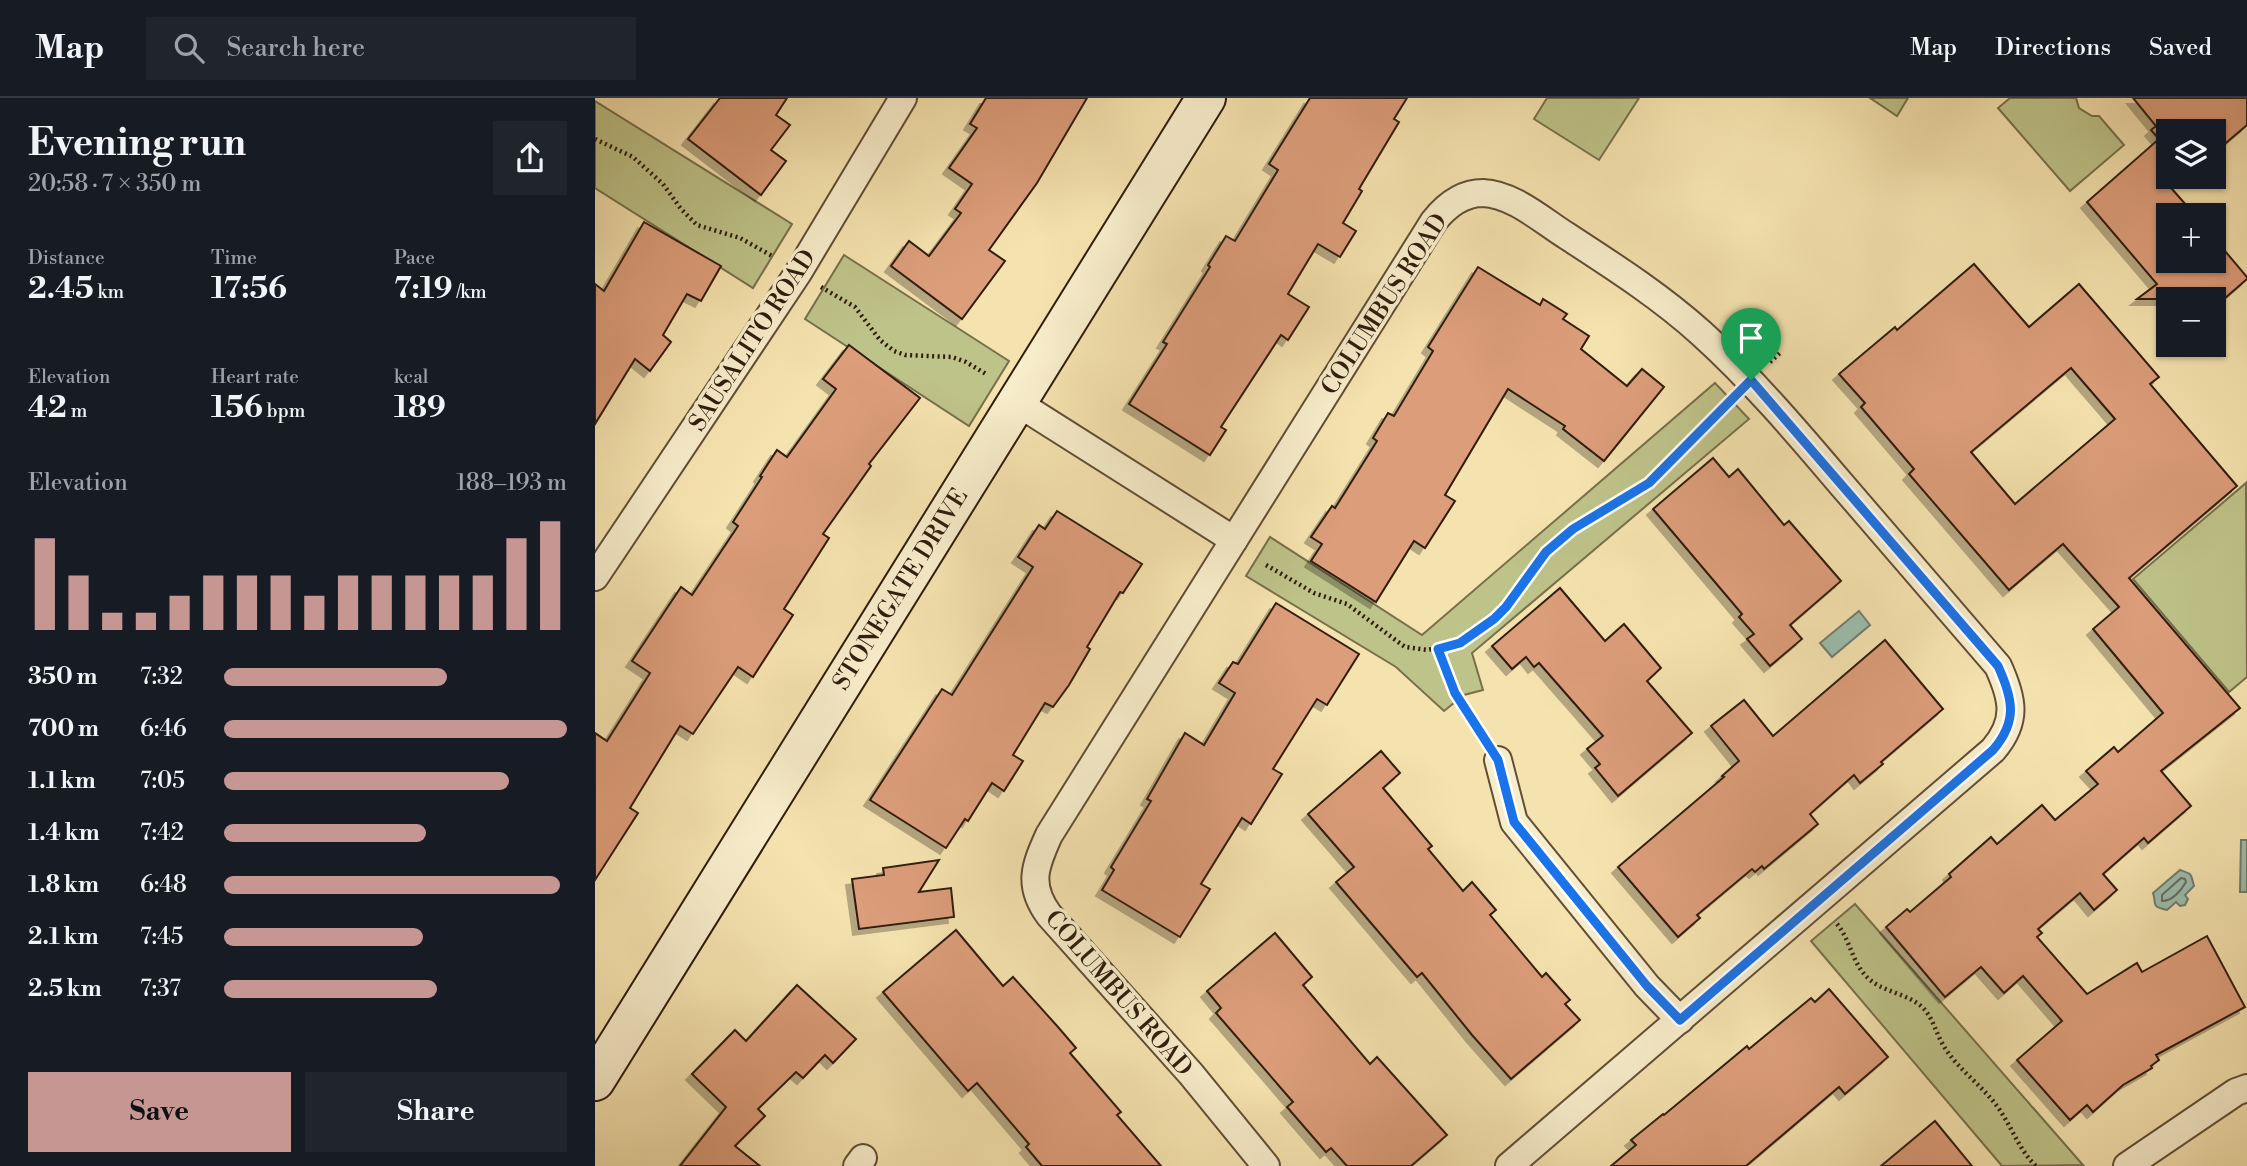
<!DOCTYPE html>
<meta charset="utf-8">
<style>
:root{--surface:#171b24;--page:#20242c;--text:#f1f3f6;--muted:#9ea1a6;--line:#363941;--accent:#c59692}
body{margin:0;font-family:"Libre Bodoni",serif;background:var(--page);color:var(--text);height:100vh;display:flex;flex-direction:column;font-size:26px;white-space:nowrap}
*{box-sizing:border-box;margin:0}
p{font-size:23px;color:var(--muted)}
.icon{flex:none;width:38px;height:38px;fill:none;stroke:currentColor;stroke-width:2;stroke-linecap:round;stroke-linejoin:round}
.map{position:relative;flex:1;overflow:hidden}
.panel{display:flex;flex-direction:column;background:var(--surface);width:595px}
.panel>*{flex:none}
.tools{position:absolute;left:1561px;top:21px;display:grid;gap:14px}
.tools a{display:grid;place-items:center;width:70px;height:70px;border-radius:0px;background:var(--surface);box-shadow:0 2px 5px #0004;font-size:35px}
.pin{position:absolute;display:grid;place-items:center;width:60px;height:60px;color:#fff;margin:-72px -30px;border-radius:50% 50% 50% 0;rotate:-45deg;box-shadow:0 0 7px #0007}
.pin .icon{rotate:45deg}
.round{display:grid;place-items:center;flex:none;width:74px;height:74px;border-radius:0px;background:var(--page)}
.headline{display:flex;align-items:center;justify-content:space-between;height:119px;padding:0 28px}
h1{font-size:38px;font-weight:700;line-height:52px}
.stats{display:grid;grid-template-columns:repeat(3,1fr);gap:10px;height:119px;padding:7px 28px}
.stats div{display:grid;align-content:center}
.stats b{font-size:30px;font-weight:700}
.stats small{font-size:19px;font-weight:400}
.stats p{font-size:19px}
.chart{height:196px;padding:14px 28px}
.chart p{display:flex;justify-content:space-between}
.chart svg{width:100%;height:126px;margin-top:7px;stroke:var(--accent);stroke-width:6}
.action{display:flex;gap:14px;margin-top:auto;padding:14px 28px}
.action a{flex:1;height:80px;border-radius:0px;background:var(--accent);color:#111;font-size:28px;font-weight:700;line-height:80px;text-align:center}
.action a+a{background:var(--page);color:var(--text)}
ul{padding:0 28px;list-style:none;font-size:23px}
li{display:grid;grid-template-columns:112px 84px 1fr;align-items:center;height:52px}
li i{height:18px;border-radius:9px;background:var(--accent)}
header{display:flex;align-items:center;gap:42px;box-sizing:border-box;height:98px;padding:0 35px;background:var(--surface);border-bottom:2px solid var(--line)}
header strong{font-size:33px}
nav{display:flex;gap:38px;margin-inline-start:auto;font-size:24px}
.search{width:490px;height:63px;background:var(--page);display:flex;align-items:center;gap:18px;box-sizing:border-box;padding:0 24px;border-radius:0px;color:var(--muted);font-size:26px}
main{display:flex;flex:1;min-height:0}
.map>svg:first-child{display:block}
.green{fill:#bec389;stroke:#77704b;stroke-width:2}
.water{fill:#9cbeae;stroke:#717d6e;stroke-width:2}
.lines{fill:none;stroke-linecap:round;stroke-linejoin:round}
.shore{stroke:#666d5e;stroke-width:2}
.building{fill:#dc9d7a;stroke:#301c0d;stroke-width:2;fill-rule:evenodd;filter:url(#shadow)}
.street-casing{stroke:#614e36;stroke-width:30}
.secondary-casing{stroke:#301c0d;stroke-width:42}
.path{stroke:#301c0d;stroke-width:4.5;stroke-dasharray:2 3.5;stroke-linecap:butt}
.street{stroke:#f8edcb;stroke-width:26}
.secondary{stroke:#f8edcb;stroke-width:38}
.route-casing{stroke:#fff;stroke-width:14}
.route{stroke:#1a73e8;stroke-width:9}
.labels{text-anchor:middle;stroke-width:7;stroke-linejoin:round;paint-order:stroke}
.street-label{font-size:24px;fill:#301c0d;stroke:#f8edcb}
</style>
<header>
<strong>Map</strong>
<div class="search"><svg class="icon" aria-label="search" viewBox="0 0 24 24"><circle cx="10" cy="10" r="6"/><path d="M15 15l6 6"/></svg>Search here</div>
<nav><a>Map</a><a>Directions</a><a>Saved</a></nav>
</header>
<main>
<section class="panel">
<div class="headline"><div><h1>Evening run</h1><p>20:58 · 7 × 350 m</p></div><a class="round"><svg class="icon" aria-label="share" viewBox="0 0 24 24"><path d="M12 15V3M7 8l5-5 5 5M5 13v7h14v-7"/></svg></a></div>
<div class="stats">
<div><p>Distance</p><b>2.45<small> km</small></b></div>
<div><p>Time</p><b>17:56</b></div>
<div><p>Pace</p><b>7:19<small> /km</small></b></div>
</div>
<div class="stats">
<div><p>Elevation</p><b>42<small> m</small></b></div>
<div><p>Heart rate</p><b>156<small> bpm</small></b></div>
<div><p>kcal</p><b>189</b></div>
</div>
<div class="chart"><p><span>Elevation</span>188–193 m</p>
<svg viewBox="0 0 160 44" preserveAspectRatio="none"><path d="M5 44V12M15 44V25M25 44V38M35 44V38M45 44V32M55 44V25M65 44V25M75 44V25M85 44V32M95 44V25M105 44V25M115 44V25M125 44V25M135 44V25M145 44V12M155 44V6"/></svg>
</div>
<ul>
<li><b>350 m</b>7:32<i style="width:65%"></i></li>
<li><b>700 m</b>6:46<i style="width:100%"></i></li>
<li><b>1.1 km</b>7:05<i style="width:83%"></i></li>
<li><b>1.4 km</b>7:42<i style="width:59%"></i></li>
<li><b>1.8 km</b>6:48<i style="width:98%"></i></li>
<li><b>2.1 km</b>7:45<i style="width:58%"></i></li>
<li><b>2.5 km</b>7:37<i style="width:62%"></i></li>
</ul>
<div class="action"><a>Save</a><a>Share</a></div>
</section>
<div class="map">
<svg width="1652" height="1068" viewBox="0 0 1652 1068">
<defs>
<filter id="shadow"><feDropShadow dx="-6" dy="6" stdDeviation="0" flood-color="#0004"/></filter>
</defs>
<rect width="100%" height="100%" fill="#f5e3af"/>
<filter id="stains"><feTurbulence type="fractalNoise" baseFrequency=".00286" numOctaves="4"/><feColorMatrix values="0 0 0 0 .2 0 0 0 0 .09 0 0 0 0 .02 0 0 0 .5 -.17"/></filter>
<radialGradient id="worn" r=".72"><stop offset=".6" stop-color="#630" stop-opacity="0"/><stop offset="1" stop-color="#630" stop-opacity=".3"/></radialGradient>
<g class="green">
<polygon points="952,0 1044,0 1004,62 939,21"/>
<polygon points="1275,0 1313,0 1302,18"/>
<polygon points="1415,0 1481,0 1484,10 1497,18 1504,18 1529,47 1475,93 1403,10"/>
<polygon points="0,3 197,126 158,190 0,90"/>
<polygon points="249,157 414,263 374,328 210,221"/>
<polygon points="1120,285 1154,321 877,555 888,592 869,597 849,613 801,569 651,478 675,439 827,537"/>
<polygon points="1651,385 1652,579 1634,594 1538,481"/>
<polygon points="1260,806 1488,1067 1407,1068 1216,843"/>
</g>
<g class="water">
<polygon points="1264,513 1275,527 1237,559 1225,545"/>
<polygon points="1646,742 1652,742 1652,794 1645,794"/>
<path d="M 1585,772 C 1599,777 1595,775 1599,788 L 1590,797 L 1593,801 L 1590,807 L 1585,808 L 1581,804 L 1572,812 C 1555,808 1562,807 1558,795 Z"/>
</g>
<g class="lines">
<path class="shore" d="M 1586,780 L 1590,781 L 1591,784 C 1586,793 1577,803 1567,803 L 1567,797 Z"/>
</g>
<g class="building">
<polygon points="125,0 192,0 181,17 195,27 176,52 191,63 166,97 93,41"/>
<polygon points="391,0 492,0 442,85 394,152 410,163 367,221 296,168 314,143 334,158 366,115 360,111 377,86 354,70 382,30 375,26"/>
<polygon points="715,0 812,0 799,21 804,24 764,91 767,93 748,125 761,133 745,159 723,146 693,196 714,209 693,242 686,237 626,329 631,332 615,357 534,306 572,246 568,244 615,169 613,167 631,138 640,143 683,72 674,66"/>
<polygon points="1538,0 1652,0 1652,27 1619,55 1619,33 1573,33 1573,79 1591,79 1577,91 1600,117 1573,117 1573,163 1619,163 1619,140 1652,179 1652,181 1629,201 1542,201 1562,186 1492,104 1564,41 1556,32 1561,28"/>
<polygon points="49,124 126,168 106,203 92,196 68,237 76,244 55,273 40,261 0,326 0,186 9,193"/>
<path d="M 1379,166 L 1434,229 L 1484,186 L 1564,279 L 1555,286 L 1642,388 L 1534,480 L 1645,610 L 1566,673 L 1596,708 L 1553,745 L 1549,740 L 1508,776 L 1522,792 L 1499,812 L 1485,795 L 1443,831 L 1447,835 L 1442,839 L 1492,896 L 1542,865 L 1547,874 L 1612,838 L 1650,909 L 1561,957 L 1564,962 L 1556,968 L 1557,970 L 1528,987 L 1498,1014 L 1492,1007 L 1475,1022 L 1422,962 L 1467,923 L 1428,878 L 1409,895 L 1386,869 L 1350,899 L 1291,829 L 1312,811 L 1315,814 L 1356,779 L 1354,776 L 1396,739 L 1402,746 L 1447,707 L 1460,722 L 1503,686 L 1491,673 L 1519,649 L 1523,654 L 1568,615 L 1498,531 L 1524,509 L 1468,446 L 1414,492 L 1314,376 L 1319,371 L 1266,309 L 1270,305 L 1244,276 L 1300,229 L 1302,232 ZM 1476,270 L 1520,321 L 1420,406 L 1376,354 Z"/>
<polygon points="883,169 945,207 948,201 972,216 968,221 994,238 986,251 1032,288 1047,271 1069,289 1009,363 968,331 970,328 913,291 850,397 860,403 830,450 819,443 781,504 716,463 727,446 716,439 737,408 740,410 782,343 778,340 793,315 799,318 838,253 833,249"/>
<polygon points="254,247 325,300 274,366 276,368 228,436 234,440 189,511 198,517 158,579 143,569 98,636 85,628 35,710 43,715 0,782 0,635 12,643 55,575 37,563 86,489 97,497 143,428 138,424 167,379 165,378 182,352 192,359 241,291 228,281"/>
<polygon points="1118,360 1134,379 1143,371 1189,427 1194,423 1246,483 1195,527 1207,541 1175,568 1152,541 1159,536 1144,519 1147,516 1058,411"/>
<polygon points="462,413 547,466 528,495 525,494 492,549 495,551 474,587 458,609 450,605 418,657 428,663 409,693 397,685 373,723 370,721 351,750 275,702 347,591 357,597 438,469 423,459 444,427 450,431"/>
<polygon points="965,490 1010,543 1029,526 1066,570 1052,583 1097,635 1023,698 1000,670 1005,666 992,651 1008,638 944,565 939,569 931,559 917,571 897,548"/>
<polygon points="681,505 764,556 732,607 722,601 678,671 687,676 656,726 647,720 606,786 615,791 585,839 507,792 519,772 516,769 556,703 552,701 590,635 609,647 640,595 624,585 638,564 643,566"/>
<polygon points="1290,542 1348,611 1286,664 1288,666 1265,685 1259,677 1215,716 1223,726 1169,771 1167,768 1160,774 1157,771 1102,817 1105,820 1083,839 1023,769 1129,679 1127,678 1144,663 1116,628 1149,602 1178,638"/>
<polygon points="786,653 805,675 788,690 837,748 833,751 868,793 877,784 901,812 895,817 947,879 951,875 975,902 970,906 985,922 916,981 877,937 827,875 822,879 741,784 759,769 713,716"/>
<polygon points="344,762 324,794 356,790 359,819 264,831 257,781 289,777 288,770"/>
<polygon points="361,832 408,888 418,879 463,929 481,950 475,955 526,1014 522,1017 566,1068 447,1068 431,1049 434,1046 382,985 373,993 288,894"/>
<polygon points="680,835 717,879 708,887 775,966 782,959 852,1037 816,1068 752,1068 736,1050 731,1054 692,1009 698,1004 621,915 626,910 612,893"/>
<polygon points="202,887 261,941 238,965 230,957 208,980 201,974 163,1011 170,1018 140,1048 165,1068 85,1068 131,1009 97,976 140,932 151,943"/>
<polygon points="1234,891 1293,959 1250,996 1244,989 1151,1068 1016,1068 1041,1047 1036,1042 1068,1016 1069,1017 1152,948 1154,951 1216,900 1220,904"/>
<polygon points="1340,1023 1377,1068 1286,1068"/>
</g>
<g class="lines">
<defs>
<g id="street">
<polyline points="421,304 639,442"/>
<polyline points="0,479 203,175 308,0"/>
<polyline points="903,662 919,724 1052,888 1085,922"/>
<polyline points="262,1068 268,1060"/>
<path d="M 671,1068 L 596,976 L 454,817 C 432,787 440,768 454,737 L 839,123 C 851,108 867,95 888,95 C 918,96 948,123 972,138 C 1018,168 1065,198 1106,235 C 1157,281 1202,334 1247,387 C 1299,447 1351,507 1403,568 C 1418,601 1423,623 1398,652 L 914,1068"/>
<polyline points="1532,1068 1641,994 1652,990"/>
</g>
<polyline id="secondary" points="0,983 611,0"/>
</defs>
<use href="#street" class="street-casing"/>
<use href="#secondary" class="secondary-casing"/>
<g class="path">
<polyline points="0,41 38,59 68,86 86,111 102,127 145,140 179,159"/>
<polyline points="226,189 260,209 285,242 299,253 310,257 357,259 371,264 391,276"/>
<polyline points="1175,264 1185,255"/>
<polyline points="671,467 719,495 752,506 810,549 832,552 865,545 888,530 911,509 951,454 963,442 978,431 1054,385 1134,304"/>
<polyline points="843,551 860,595 887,638"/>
<path d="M 1242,826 C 1256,843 1257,866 1274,881 C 1290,895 1316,896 1330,912 C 1339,923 1342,938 1350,950 C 1365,974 1391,990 1406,1014 C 1418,1032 1425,1053 1441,1068"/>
</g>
<use href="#street" class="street"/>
<use href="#secondary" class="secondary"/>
</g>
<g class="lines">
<defs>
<path id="route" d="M 1156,282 L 1403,568 C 1418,601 1423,623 1398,652 L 1085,922 L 1052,888 L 919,724 L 903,662 L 860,595 L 843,551 L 865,545 L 899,521 L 911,509 L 951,454 L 978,431 L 1054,385 Z"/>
</defs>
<use href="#route" class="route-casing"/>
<use href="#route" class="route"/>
</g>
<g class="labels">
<g class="street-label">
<text transform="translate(789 206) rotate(-57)" y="8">COLUMBUS ROAD</text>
<text transform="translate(157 242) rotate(-57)" y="8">SAUSALITO ROAD</text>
<text transform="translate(305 491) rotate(-58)" y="8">STONEGATE DRIVE</text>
<text transform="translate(524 895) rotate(49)" y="8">COLUMBUS ROAD</text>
</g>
</g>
<rect width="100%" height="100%" filter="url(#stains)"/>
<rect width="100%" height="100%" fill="url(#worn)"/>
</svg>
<div class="tools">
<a><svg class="icon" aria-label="layers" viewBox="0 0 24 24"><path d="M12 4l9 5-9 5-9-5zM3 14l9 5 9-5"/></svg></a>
<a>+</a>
<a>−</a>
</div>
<div class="pin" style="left:1156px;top:282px;background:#1e9e55"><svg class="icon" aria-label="arrive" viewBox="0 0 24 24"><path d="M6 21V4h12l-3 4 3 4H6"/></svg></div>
</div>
</main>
